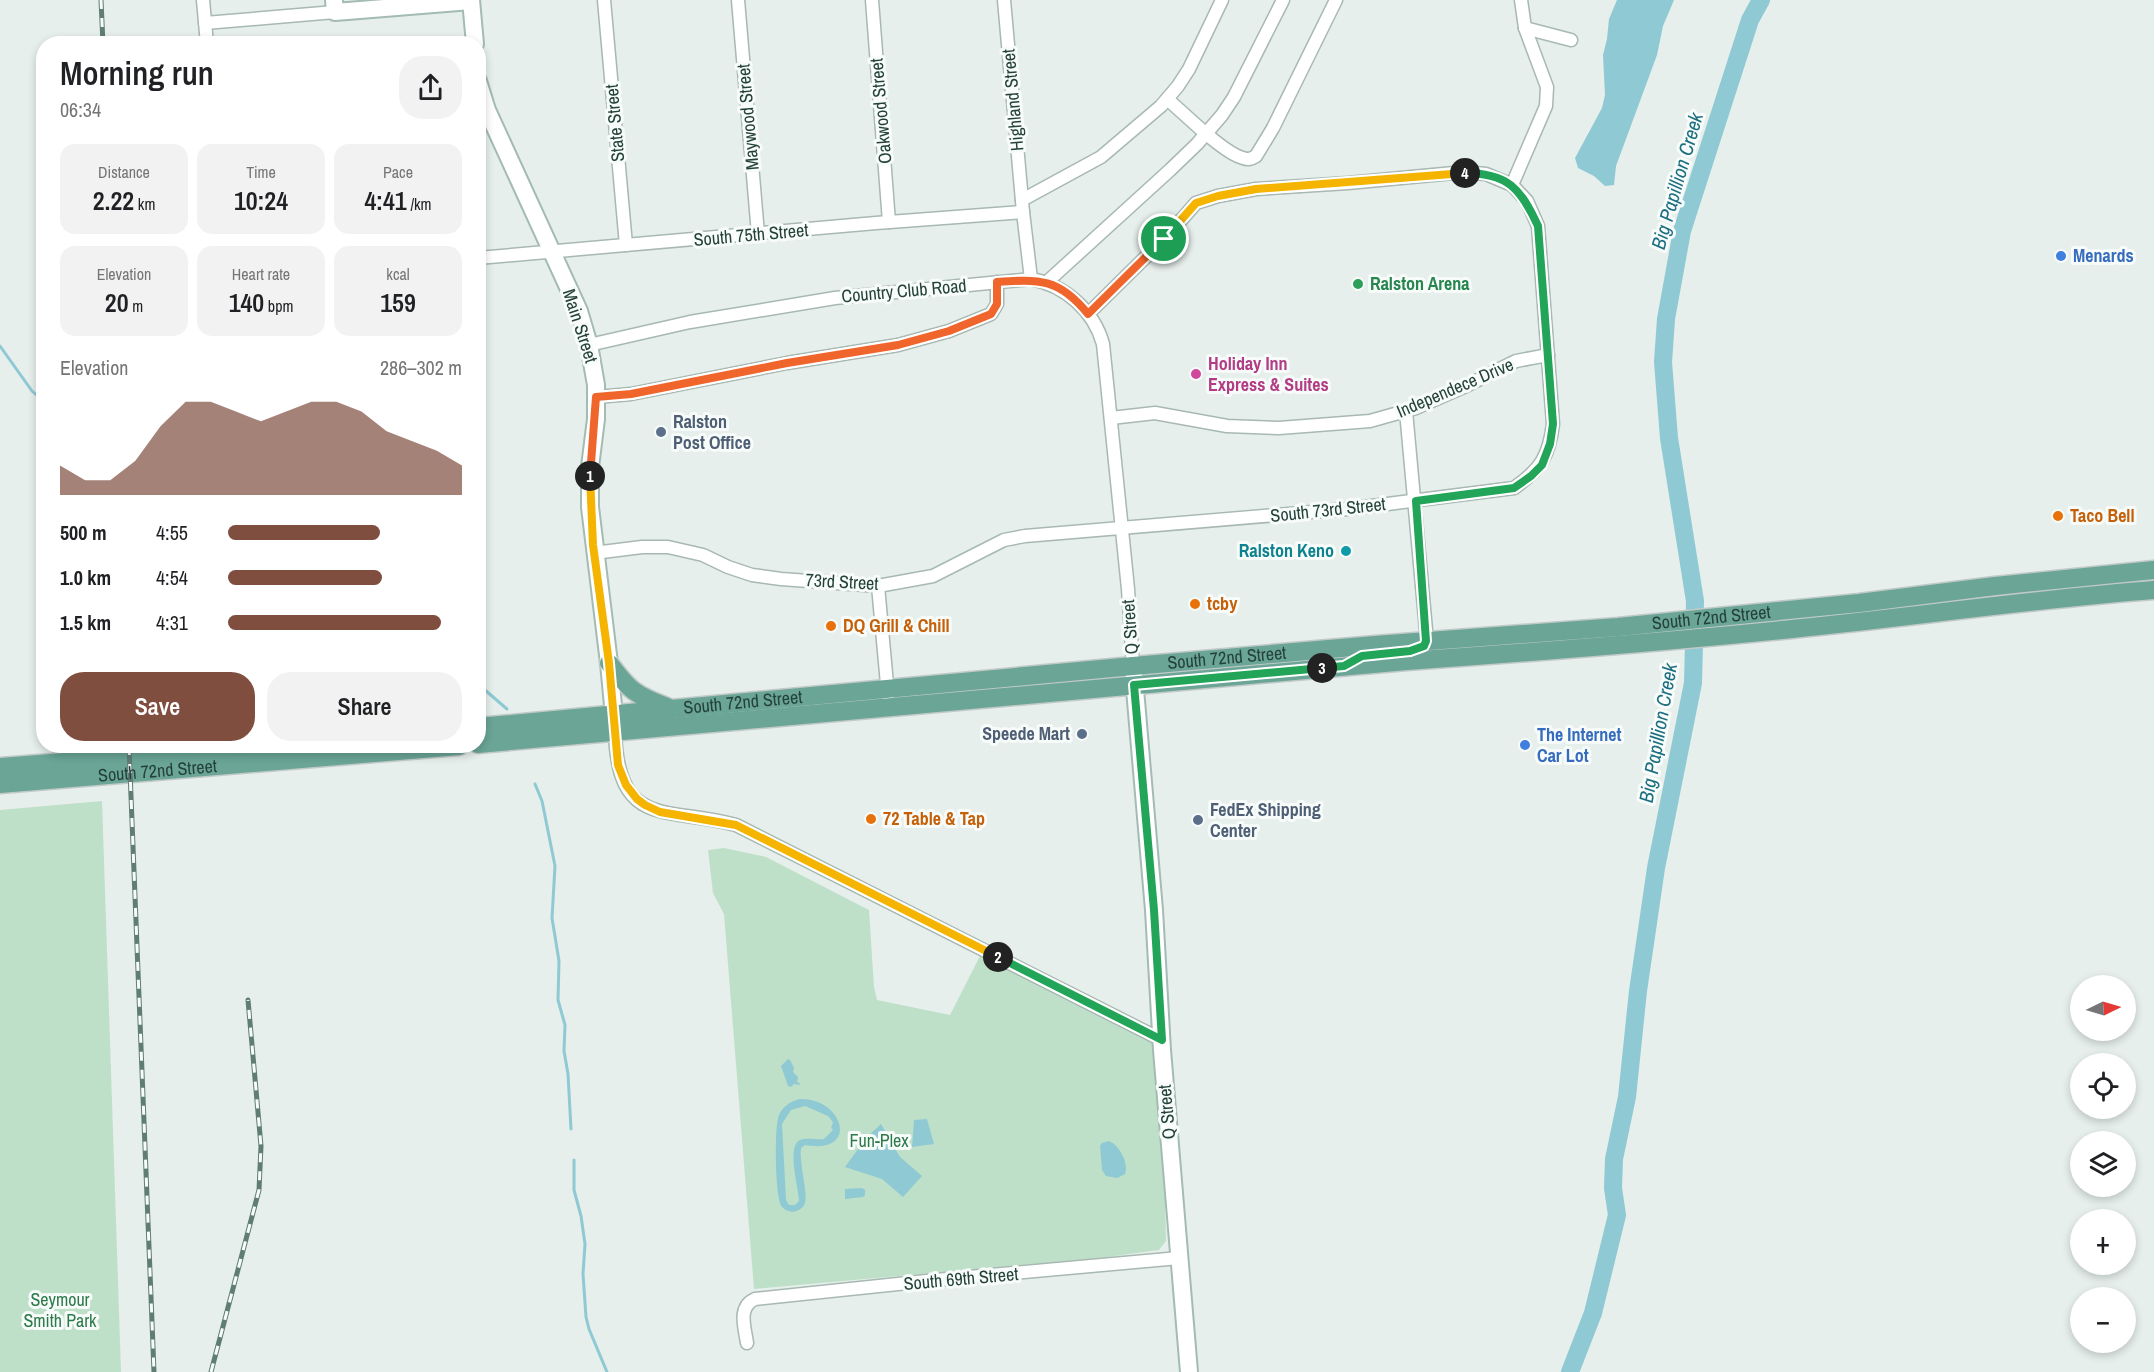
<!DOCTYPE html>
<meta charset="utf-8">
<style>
:root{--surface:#fff;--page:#f2f2f2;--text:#202124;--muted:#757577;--accent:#7f4e3f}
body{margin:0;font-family:"Archivo Narrow",sans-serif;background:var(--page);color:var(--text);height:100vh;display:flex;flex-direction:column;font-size:22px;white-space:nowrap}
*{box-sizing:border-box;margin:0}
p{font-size:20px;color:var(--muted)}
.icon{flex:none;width:33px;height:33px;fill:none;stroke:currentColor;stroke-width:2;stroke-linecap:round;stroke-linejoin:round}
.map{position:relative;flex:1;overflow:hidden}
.drawer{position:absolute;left:36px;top:36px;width:450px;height:717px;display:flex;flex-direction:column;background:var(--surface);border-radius:24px;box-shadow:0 3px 9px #0003}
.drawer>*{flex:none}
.needle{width:39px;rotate:85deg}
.fabs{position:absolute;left:2070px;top:975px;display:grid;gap:12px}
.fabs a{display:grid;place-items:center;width:66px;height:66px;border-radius:50%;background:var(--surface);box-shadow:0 3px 9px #0003;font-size:30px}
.pin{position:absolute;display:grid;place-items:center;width:51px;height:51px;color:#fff;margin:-26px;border:3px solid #fff;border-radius:50%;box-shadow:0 2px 6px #0007}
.km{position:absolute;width:30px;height:30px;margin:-15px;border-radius:50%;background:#222;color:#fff;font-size:16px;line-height:30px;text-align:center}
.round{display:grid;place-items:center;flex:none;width:63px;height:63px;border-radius:24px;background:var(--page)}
.head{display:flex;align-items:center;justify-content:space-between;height:102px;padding:0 24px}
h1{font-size:33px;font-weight:600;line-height:45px}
.metrics{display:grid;grid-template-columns:repeat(3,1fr);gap:9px;height:102px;padding:6px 24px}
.metrics div{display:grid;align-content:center;border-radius:15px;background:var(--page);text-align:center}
.metrics b{font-size:26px;font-weight:600}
.metrics small{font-size:16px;font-weight:400}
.metrics p{font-size:16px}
.chart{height:168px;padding:12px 24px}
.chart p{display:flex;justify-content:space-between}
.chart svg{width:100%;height:108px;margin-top:6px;fill:var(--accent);opacity:.7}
.action{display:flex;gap:12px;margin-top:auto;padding:12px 24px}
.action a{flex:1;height:69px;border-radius:24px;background:var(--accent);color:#fff;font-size:24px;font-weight:600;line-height:69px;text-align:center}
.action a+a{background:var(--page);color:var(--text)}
ul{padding:0 24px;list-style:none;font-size:20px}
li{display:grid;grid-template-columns:96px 72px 1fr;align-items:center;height:45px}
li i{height:15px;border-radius:8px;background:var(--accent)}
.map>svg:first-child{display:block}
.green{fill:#bfe0c8}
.water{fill:#8ec9d4;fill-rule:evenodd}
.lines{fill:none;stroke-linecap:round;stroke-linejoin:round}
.stream{stroke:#8ec9d4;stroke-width:3}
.river{stroke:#8ec9d4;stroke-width:18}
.street-casing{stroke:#a8b8b2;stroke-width:15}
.secondary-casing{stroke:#a4bbb3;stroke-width:20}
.primary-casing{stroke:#c2cac8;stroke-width:21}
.street{stroke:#fff;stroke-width:12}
.secondary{stroke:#fff;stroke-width:16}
.primary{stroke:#6aa596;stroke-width:18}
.rail-casing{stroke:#5f7d75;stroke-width:5}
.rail{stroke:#f7fbf9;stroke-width:3;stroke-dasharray:9;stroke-linecap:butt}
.split-1-casing{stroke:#fff;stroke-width:12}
.split-2-casing{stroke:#fff;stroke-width:12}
.split-3-casing{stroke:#fff;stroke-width:12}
.split-4-casing{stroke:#fff;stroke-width:12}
.split-5-casing{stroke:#fff;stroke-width:12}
.split-1{stroke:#f0652b;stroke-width:8}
.split-2{stroke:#f5b400;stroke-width:8}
.split-3{stroke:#22a559;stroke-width:8}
.split-4{stroke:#22a559;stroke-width:8}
.split-5{stroke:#f5b400;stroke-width:8}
.shop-dot{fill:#3f7fe0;stroke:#f7fbf9;stroke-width:2}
.leisure-dot{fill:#2e9e5b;stroke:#f7fbf9;stroke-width:2}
.hotel-dot{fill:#d1479c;stroke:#f7fbf9;stroke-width:2}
.service-dot{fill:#5c6f8a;stroke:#f7fbf9;stroke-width:2}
.food-dot{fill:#e8710a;stroke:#f7fbf9;stroke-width:2}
.culture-dot{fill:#0f9aa8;stroke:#f7fbf9;stroke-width:2}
.labels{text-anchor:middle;stroke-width:6;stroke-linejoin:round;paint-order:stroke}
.street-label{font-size:18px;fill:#24423a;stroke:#f7fbf9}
.shop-label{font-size:18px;font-weight:bold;fill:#366cbe;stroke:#f7fbf9;text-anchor:start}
.leisure-label{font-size:18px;font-weight:bold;fill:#27864d;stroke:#f7fbf9;text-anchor:start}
.hotel-label{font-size:18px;font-weight:bold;fill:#b23c85;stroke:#f7fbf9;text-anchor:start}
.service-label{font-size:18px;font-weight:bold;fill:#4e5e75;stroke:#f7fbf9;text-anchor:start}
.food-label{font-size:18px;font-weight:bold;fill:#c56008;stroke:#f7fbf9;text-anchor:start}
.culture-label{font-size:18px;font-weight:bold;fill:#0d838f;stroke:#f7fbf9;text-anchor:end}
.park-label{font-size:18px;fill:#2d7a4b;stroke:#f7fbf9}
.water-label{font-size:20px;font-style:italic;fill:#1c6f80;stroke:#f7fbf9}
</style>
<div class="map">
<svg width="2154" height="1372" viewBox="0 0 2154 1372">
<rect width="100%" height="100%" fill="#e6efeb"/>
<g class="green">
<polygon points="102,801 121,1372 0,1372 0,810"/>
<polygon points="724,848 766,857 869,910 874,987 877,1000 950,1015 981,954 1154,1040 1164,1153 1166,1241 1159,1250 1100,1258 754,1289 724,914 713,893 708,850"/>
</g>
<g class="water">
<polygon points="1617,0 1674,0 1663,26 1657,55 1616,166 1614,185 1605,186 1594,176 1578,168 1575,158 1602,108 1605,95 1603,55 1607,39 1609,19"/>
<polygon points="788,1059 790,1060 794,1068 793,1072 798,1077 797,1082 800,1083 799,1085 794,1084 791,1087 788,1086 781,1066"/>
<path d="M 800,1099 C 844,1098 860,1155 805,1145 L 801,1148 C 799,1163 808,1193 805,1203 C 802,1212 789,1215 782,1207 C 775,1199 774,1125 779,1115 C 783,1106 791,1101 800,1099 ZM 805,1106 L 828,1116 L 833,1122 L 831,1128 L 833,1130 L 824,1139 C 817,1140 807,1137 800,1140 C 786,1146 799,1189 799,1201 L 795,1205 L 789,1205 L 786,1200 L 782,1124 L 791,1110 Z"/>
<polygon points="927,1119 934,1144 912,1147 914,1120"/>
<polygon points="881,1124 900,1157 922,1176 903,1197 882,1179 845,1167 866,1138"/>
<path d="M 1109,1141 C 1119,1145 1129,1163 1125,1174 L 1117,1178 L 1106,1176 L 1102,1170 L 1100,1146 L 1102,1143 Z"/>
<polygon points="862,1188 865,1190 865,1195 863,1197 845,1199 845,1189"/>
</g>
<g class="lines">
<g class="stream">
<polyline points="0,346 32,391 44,402"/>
<polyline points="478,684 507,709"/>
<polyline points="535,784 542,801 555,866 552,918 559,961 558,1000 565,1025 564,1051 568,1074 571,1129"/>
<polyline points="574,1160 574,1190 581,1216 585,1244 583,1274 586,1317 589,1329 607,1372"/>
</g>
<polyline class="river" points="1570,1372 1593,1313 1617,1215 1613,1188 1614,1159 1627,1097 1638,991 1656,868 1693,683 1695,601 1669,438 1663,362 1666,319 1682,231 1750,20 1761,0"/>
<defs>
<g id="street">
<polyline points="203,0 207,44"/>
<polyline points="604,0 626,245"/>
<polyline points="738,0 758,234"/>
<polyline points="872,0 889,222"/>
<polyline points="1004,0 1023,212 1031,279"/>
<polyline points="205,23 335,12"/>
<polyline points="1525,28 1571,40"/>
<path d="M 1167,99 C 1184,113 1223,153 1243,158 C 1248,160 1251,159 1256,156 L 1273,128 L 1336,0"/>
<polyline points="1512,185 1546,106 1547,87 1525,28 1521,0"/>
<polyline points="1022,200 1101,157 1161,106 1178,86 1189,69 1222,0"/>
<polyline points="478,258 876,223 1023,212"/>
<polyline points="1047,282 1170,170 1197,144 1222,115 1234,97 1283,0"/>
<path d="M 589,345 L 690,322 L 835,298 L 1031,279 C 1065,285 1094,311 1103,344 L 1128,589 L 1133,666"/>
<polyline points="596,397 631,394 787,363 898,345 949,331 991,314 997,304 997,282"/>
<polyline points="1406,411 1427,641"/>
<polyline points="1111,418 1155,413 1227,426 1279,428 1370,421 1416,408 1464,387 1516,361 1548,355"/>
<path d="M 594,553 L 642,547 L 668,547 L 703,555 L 728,567 L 752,575 L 781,579 L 878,586 L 933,576 L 1004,540 L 1025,536 L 1348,509 L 1514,488 C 1541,469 1549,456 1553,424 L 1538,226 L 1527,201 L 1512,185 L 1486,174 L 1475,173 L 1454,173 L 1348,183 L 1256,189 L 1218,196 L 1196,203 L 1168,235 L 1088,314"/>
<polyline points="878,586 888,695"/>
<path d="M 615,732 C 618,830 667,806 736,825 L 1162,1040"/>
<path d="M 747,1343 C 745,1328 737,1307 755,1299 L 936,1280 L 1179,1258"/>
</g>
<g id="secondary">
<polyline points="334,0 335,12 471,1"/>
<polyline points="471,0 475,44"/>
<polyline points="478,81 487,110 579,311 589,345 596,385 596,419 590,467 590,507 609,663 615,727"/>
<polyline points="1133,666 1154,910 1162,1050 1189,1372"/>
</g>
<g id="primary">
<path d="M 609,663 C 629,690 635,695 667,707"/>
<path id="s1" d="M 478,727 L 1133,666 L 1375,645 L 1618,627 L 1859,603 L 1995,586 L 2154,570"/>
<path d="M 478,744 L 1407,661 C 1536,652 1664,642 1792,629 C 1913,617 2033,599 2154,590"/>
<polyline points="0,767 265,746"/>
<path id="s2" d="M 0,784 L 459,746"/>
</g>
</defs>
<use href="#street" class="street-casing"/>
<use href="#secondary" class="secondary-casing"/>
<use href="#primary" class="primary-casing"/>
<use href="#street" class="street"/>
<use href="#secondary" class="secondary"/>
<use href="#primary" class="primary"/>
<defs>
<g id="rail">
<polyline points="101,0 103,44"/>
<polyline points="129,746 154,1372"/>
<polyline points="211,1372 259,1190 261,1146 248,1000"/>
</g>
</defs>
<use href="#rail" class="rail-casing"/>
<use href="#rail" class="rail"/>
</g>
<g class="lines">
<defs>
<path id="split-1" d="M 590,476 L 596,397 L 631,394 L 787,363 L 898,345 L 949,331 L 991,314 L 997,304 L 997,282 C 1039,279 1059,278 1088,314 L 1164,239"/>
<polyline id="split-2" points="590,476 593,545 609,663 618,765 626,785 637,799 645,805 660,812 736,825 998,957"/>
<polyline id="split-3" points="998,957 1162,1040 1154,910 1134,685 1322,668"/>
<path id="split-4" d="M 1322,668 L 1344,666 L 1362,656 L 1410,651 L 1424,646 L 1426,641 L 1416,501 L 1514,488 L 1531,476 L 1542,465 L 1550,444 L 1553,424 L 1538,226 C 1521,189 1508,173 1465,173"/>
<polyline id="split-5" points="1164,239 1196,203 1218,196 1256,189 1465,173"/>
</defs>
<use href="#split-1" class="split-1-casing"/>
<use href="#split-2" class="split-2-casing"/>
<use href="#split-3" class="split-3-casing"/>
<use href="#split-4" class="split-4-casing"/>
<use href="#split-5" class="split-5-casing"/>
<use href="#split-1" class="split-1"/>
<use href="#split-2" class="split-2"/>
<use href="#split-3" class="split-3"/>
<use href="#split-4" class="split-4"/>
<use href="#split-5" class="split-5"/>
</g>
<g class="shop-dot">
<circle cx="2061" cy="256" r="6"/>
<circle cx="1525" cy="745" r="6"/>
</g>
<circle class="leisure-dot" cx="1358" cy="284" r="6"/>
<circle class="hotel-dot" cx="1196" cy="374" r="6"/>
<g class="service-dot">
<circle cx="661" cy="432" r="6"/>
<circle cx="1082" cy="734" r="6"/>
<circle cx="1198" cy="820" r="6"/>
</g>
<g class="food-dot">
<circle cx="2058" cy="516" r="6"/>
<circle cx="1195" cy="604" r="6"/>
<circle cx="831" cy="626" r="6"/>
<circle cx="871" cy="819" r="6"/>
</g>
<circle class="culture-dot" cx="1346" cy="551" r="6"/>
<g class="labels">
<g class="street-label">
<text transform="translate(1013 100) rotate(-95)" y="6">Highland Street</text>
<text transform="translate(881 111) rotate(-95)" y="6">Oakwood Street</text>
<text transform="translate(748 117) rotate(-95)" y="6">Maywood Street</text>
<text transform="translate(615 123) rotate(-95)" y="6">State Street</text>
<text transform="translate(751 235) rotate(-5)" y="6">South 75th Street</text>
<text transform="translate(904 291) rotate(-5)" y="6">Country Club Road</text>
<text transform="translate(580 326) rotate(72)" y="6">Main Street</text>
<text transform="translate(1455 388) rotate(-23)" y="6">Independece Drive</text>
<text transform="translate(1328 510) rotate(-6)" y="6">South 73rd Street</text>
<text transform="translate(842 582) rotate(3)" y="6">73rd Street</text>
<text dy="6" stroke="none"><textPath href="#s1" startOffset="1238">South 72nd Street</textPath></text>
<text transform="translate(1130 627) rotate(-94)" y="6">Q Street</text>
<text dy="6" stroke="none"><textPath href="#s1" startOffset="752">South 72nd Street</textPath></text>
<text dy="6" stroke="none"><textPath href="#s1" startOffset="266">South 72nd Street</textPath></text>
<text dy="6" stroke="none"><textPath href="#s2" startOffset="158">South 72nd Street</textPath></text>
<text transform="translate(1167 1112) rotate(-95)" y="6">Q Street</text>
<text transform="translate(961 1279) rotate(-5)" y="6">South 69th Street</text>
</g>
<g class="shop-label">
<text x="2073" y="262">Menards</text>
<text x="1537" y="741">The Internet<tspan x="1537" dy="21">Car Lot</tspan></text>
</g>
<g class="leisure-label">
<text x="1370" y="290">Ralston Arena</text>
</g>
<g class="hotel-label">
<text x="1208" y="370">Holiday Inn<tspan x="1208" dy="21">Express &amp; Suites</tspan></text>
</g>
<g class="service-label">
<text x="673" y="428">Ralston<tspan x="673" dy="21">Post Office</tspan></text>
<text x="1070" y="740" text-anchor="end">Speede Mart</text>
<text x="1210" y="816">FedEx Shipping<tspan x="1210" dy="21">Center</tspan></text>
</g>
<g class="food-label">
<text x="2070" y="522">Taco Bell</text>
<text x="1207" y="610">tcby</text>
<text x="843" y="632">DQ Grill &amp; Chill</text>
<text x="883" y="825">72 Table &amp; Tap</text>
</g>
<g class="culture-label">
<text x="1334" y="557">Ralston Keno</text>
</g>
<g class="park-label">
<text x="879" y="1147">Fun-Plex</text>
<text x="60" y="1306">Seymour<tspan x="60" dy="21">Smith Park</tspan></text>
</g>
<g class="water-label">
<text transform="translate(1677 181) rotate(-74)" y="7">Big Papillion Creek</text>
<text transform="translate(1658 733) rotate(-80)" y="7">Big Papillion Creek</text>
</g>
</g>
</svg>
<div class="fabs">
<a><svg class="needle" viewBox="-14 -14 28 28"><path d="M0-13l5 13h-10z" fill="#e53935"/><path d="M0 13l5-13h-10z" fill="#757577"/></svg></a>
<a><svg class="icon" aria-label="locate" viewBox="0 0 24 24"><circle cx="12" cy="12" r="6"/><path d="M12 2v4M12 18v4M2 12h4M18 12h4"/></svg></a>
<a><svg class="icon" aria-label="layers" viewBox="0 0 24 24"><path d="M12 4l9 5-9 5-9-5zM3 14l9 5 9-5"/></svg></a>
<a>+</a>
<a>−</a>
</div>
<div class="pin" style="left:1164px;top:239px;background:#1e9e55"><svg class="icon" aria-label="arrive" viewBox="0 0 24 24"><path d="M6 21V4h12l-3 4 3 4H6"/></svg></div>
<b class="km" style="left:590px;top:476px">1</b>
<b class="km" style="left:998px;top:957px">2</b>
<b class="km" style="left:1322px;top:668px">3</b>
<b class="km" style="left:1465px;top:173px">4</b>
<section class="drawer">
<div class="head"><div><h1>Morning run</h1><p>06:34</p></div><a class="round"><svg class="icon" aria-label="share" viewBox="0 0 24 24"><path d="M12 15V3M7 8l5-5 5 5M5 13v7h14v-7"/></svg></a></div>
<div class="metrics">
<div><p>Distance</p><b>2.22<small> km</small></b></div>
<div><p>Time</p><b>10:24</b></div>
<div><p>Pace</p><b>4:41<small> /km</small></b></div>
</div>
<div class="metrics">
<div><p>Elevation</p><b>20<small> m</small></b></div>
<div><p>Heart rate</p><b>140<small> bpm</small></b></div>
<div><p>kcal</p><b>159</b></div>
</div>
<div class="chart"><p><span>Elevation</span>286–302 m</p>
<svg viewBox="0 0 160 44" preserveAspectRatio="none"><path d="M0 44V32L10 38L20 38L30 30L40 16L50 6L60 6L70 10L80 14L90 10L100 6L110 6L120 10L130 18L140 22L150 26L160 32V44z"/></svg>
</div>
<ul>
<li><b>500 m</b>4:55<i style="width:65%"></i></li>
<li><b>1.0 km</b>4:54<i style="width:66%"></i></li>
<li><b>1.5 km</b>4:31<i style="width:91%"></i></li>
</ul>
<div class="action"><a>Save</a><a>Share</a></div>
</section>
</div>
